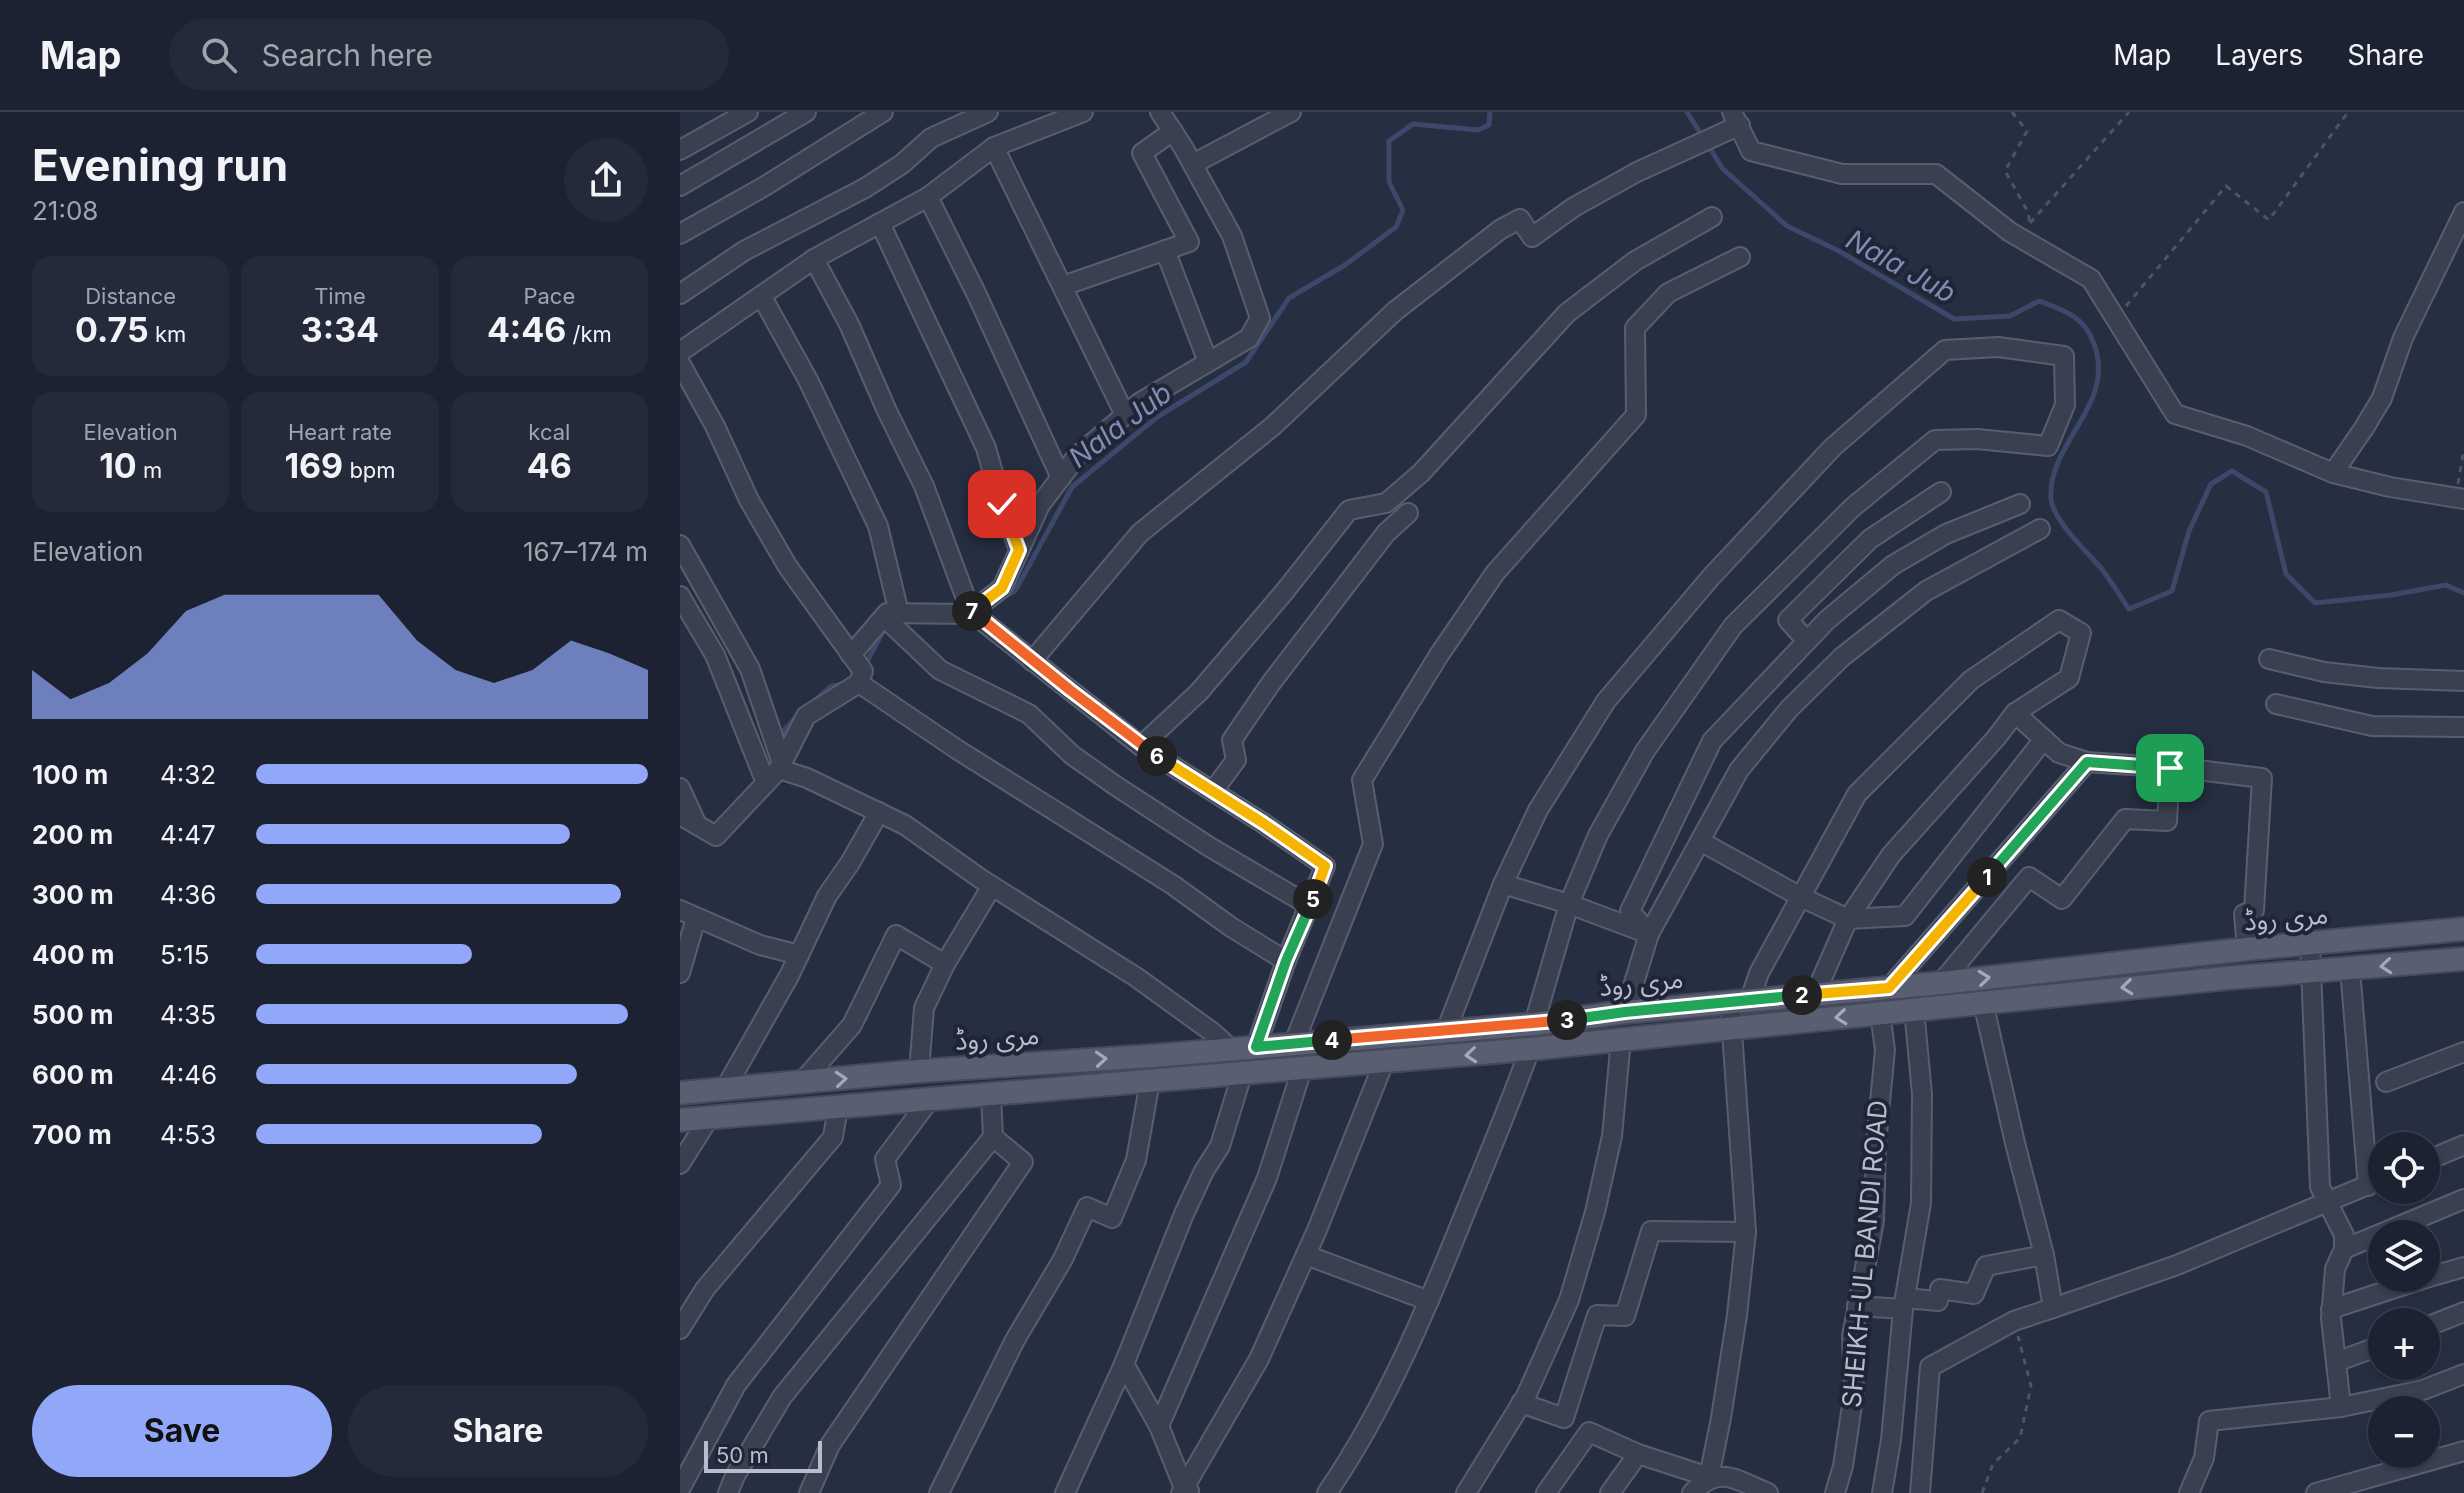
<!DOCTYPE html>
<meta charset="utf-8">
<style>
:root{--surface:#1c2232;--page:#252a3a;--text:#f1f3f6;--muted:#a0a4ac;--line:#3a3f4d;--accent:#91a7f8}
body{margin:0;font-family:Inter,"Noto Sans Arabic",sans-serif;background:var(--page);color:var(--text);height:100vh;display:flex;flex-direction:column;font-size:30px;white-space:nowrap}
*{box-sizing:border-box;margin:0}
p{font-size:26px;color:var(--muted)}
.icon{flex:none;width:44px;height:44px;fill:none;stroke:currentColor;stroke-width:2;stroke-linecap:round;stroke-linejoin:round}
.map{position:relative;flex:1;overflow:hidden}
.side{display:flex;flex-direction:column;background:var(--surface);width:680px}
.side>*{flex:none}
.buttons{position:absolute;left:1688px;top:1020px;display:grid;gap:16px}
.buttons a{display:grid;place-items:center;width:72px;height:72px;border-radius:50%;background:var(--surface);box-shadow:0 2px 6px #0004,0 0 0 2px var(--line);font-size:40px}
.scale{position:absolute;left:24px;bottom:20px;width:118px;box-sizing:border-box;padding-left:8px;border:4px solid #b8bccb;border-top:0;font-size:22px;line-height:28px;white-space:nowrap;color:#b8bccb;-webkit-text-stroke:6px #1f2537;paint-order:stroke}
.pin{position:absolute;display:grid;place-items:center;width:68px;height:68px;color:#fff;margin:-34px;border-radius:16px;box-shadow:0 4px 12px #0006}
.km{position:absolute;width:40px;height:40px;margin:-20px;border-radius:50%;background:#222;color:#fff;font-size:22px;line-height:40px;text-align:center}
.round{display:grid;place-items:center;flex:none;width:84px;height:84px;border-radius:42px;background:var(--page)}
.headline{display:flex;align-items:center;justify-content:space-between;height:136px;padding:0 32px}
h1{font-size:44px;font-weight:700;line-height:60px}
.figures{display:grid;grid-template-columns:repeat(3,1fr);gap:12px;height:136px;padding:8px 32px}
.figures div{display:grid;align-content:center;border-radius:20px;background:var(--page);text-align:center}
.figures b{font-size:34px;font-weight:700}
.figures small{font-size:22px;font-weight:400}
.figures p{font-size:22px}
.chart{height:224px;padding:16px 32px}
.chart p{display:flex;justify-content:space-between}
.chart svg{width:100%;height:144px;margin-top:8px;fill:var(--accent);opacity:.7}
.button{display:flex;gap:16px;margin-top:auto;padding:16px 32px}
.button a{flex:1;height:92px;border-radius:48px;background:var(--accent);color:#111;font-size:32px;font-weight:700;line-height:92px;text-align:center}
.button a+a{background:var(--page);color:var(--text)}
ul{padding:0 32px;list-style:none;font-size:26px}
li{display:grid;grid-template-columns:128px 96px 1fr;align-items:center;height:60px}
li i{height:20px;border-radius:10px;background:var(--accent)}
header{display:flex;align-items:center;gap:48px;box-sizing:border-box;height:112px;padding:0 40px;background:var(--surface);border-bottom:2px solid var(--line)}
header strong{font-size:38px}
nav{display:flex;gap:44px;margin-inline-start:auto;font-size:28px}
.search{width:560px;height:72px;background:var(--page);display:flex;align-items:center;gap:20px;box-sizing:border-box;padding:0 28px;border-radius:44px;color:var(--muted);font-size:30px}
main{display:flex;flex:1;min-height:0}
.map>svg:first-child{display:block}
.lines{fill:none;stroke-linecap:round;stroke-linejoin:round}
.stream{stroke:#3c486a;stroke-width:5}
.minor-casing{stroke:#595e6f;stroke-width:22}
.major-casing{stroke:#44495b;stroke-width:26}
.path{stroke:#47585f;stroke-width:3;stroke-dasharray:6 6;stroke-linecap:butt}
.minor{stroke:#3b4051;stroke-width:18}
.major{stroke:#595f71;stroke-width:22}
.oneway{stroke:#a5a9b9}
.split-1-casing{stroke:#fff;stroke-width:16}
.split-2-casing{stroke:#fff;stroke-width:16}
.split-3-casing{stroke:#fff;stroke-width:16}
.split-4-casing{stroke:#fff;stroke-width:16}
.split-5-casing{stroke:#fff;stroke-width:16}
.split-6-casing{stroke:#fff;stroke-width:16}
.split-7-casing{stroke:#fff;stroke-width:16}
.split-8-casing{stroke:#fff;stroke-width:16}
.split-1{stroke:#22a559;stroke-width:10}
.split-2{stroke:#f5b400;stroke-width:10}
.split-3{stroke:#22a559;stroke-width:10}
.split-4{stroke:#f0652b;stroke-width:10}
.split-5{stroke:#22a559;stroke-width:10}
.split-6{stroke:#f5b400;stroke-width:10}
.split-7{stroke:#f0652b;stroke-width:10}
.split-8{stroke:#f5b400;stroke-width:10}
.labels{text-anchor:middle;stroke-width:8;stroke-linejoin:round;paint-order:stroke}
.street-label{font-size:26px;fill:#b8bccb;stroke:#1f2537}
.water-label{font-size:28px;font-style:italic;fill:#7f8db2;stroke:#1f2537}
</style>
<header>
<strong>Map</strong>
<div class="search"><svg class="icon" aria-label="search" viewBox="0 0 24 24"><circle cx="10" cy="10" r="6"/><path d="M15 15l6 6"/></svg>Search here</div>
<nav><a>Map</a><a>Layers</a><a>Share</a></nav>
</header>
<main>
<section class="side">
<div class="headline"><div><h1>Evening run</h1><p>21:08</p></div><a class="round"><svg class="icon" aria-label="share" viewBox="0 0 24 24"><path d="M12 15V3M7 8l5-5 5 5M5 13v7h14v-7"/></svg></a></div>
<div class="figures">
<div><p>Distance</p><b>0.75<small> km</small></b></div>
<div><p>Time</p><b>3:34</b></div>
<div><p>Pace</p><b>4:46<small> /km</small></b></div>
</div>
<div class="figures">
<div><p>Elevation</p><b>10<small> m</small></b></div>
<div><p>Heart rate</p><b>169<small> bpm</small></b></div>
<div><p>kcal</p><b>46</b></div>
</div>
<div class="chart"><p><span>Elevation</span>167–174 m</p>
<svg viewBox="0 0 160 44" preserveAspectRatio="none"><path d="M0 44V29L10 38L20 33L30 24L40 11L50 6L60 6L70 6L80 6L90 6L100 20L110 29L120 33L130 29L140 20L150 24L160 29V44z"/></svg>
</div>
<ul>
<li><b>100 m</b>4:32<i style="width:100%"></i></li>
<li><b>200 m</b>4:47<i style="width:80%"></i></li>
<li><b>300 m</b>4:36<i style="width:93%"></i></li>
<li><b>400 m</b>5:15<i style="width:55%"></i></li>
<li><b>500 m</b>4:35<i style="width:95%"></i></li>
<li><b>600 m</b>4:46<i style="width:82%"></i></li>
<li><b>700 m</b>4:53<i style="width:73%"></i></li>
</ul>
<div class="button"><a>Save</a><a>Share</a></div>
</section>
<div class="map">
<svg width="1784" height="1381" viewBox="0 0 1784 1381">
<rect width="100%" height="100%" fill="#262e42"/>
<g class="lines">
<g class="stream">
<path d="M 1007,0 L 1043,57 L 1107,114 L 1159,139 L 1274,207 L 1330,204 L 1359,189 C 1384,198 1405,205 1414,232 C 1437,293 1367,330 1371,387 C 1373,408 1407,440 1421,456 C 1431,469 1440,484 1449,497 L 1492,479 L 1509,419 L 1531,372 L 1552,359 L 1586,380 L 1606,462 L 1635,491 L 1711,483 L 1766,473 L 1784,481"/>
<polyline points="325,484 335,479 392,375 477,305 566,250 609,186 665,153 716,115 723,98 709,70 709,29 733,12 798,18 809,13 810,0"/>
<polyline points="185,553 205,516"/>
<polyline points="133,590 151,574 165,572"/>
<polyline points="99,624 117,604"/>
</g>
<defs>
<g id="minor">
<polyline points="1052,0 1071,39 1162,62 1256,62 1330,120 1411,167 1495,302 1567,324 1653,361 1710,375 1784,387"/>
<polyline points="314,35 445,303"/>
<polyline points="0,38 68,0"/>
<polyline points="513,52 611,0"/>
<polyline points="0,74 126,0"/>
<polyline points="248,85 296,181 381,366"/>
<polyline points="200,111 306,336 322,392 339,438"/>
<polyline points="0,122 85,74 203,0"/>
<polyline points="485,138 528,250"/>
<polyline points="134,147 169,212 207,299 244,374 291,500 461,634 583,711 645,754 606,849 576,935"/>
<polyline points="383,174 509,130 462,41 493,19"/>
<polyline points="0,182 64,139 185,76 222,52 251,26 308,0"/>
<polyline points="82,185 128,268 198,414 219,501"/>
<polyline points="0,240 134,147 248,85 314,35 403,0"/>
<polyline points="0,251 35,314 69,388 108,455 183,559 179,571 278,638 493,773 551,815 606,849"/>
<polyline points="1653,361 1684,316 1702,286 1723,226 1784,100"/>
<polyline points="0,433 70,557 102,651"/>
<polyline points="0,484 35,543 86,671"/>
<polyline points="204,505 260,558 349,602 392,643 436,674 528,734 630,794"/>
<polyline points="1127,529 1108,508 1190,427 1261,380"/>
<polyline points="171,543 207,501 286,502 291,500 322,476 360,393 397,344 459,291 569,226 580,206 552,124 503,35 480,0"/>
<polyline points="1589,547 1644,560 1698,566 1784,569"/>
<polyline points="352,549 460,421 593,314 715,199 821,117 840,107 852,125 894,95 957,60 1060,13"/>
<polyline points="1596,592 1692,614 1784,615"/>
<polyline points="461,634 519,580 605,479 669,398 706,391 741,361 887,201 955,149 1032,105"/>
<polyline points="99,657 127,666 225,713 301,767 456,865 532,920 551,937"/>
<polyline points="0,676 17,713"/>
<polyline points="533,679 556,648 552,628 591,571 706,421 728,401"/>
<polyline points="0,703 36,724 99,657 126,604 179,571"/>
<polyline points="1020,729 1121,785 1168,807 1211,743 1316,626 1335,601"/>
<polyline points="823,772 889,792 969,822 1059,658 1109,597 1162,545 1246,479 1360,417"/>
<polyline points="0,798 80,833 119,843"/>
<polyline points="1670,857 1688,1074"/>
<polyline points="0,861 16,806"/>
<polyline points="1261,871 1349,765 1382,787 1445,707 1487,709 1490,656"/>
<polyline points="1209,876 1407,650"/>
<polyline points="1135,882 1168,807 1225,804 1364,627"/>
<polyline points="1070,888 1079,861 1177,682 1291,568 1379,508 1401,521 1389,566 1335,601 1379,641 1407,650 1510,657 1582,666 1574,798 1564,802 1567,837"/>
<polyline points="945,900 969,822 950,799 1032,629 1147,508 1213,453 1266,422 1340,392"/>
<polyline points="766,919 823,772 858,698 926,589 1031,465 1153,335 1265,238 1318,235 1384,244 1385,293 1368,334 1297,327 1255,328 1173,395 1053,514 965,639 918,723 889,792 854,912"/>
<polyline points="614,931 693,732 682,668 759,543 815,461 956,303 955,216 988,181 1060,145"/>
<polyline points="239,959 244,896 265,852"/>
<polyline points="122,970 172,913 216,823 265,852 312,774"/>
<polyline points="1706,970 1784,940"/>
<polyline points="45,977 109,864 147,784 170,751 199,700"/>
<polyline points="1746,1049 1784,1033"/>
<polyline points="0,1052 29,1006"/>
<polyline points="1664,1137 1784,1087"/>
<polyline points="626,1143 749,1189"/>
<polyline points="1746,1166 1784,1155"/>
<polyline points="1225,1186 1258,1189 1260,1177 1294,1182 1306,1154 1364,1143 1335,1031 1303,890"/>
<polyline points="1177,1194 1223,1197 1241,1091 1242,982 1234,897"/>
<polyline points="1373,1196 1497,1153 1702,1067"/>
<polyline points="1651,1197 1746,1166"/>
<polyline points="1746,1215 1784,1200"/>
<polyline points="0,1217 25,1177 153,1025 158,995"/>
<polyline points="1656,1250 1702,1233"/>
<polyline points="444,1252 479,1314 504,1376 509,1379"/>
<polyline points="841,1291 884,1306 917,1203 945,1204 971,1119 1066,1120"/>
<polyline points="1661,1295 1743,1278 1784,1262"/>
<polyline points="479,1314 587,1066 622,957"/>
<polyline points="0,1377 56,1273 211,1073 205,1047 250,987"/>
<polyline points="48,1381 55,1364 102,1285 313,1025 311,983"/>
<polyline points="129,1381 150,1333 343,1050 313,1025"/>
<polyline points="259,1381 335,1228 383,1147 407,1095 432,1106 456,1048 470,969"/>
<polyline points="385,1381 444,1252 504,1102 524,1059 540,1034 562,962"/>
<polyline points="501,1381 579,1247 637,1118 704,950"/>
<path d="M 647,1381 C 708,1292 749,1191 789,1091 C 810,1040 831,989 850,937"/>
<polyline points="786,1381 846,1284 889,1188 915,1100 932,1024 941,927"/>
<polyline points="866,1381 909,1320 958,1342"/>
<polyline points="930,1381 958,1342 1029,1365 1041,1306 1057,1203 1066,1120 1050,890"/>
<path d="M 1012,1381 C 1040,1352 1056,1368 1088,1381"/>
<polyline points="1155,1381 1163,1354 1174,1280 1172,1224 1194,1109 1196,1032 1205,938 1200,901"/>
<polyline points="1202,1381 1211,1328 1223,1197"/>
<polyline points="1240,1381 1250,1255 1334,1209 1373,1196 1364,1143"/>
<polyline points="1509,1381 1524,1346 1529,1309 1661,1295 1651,1206 1655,1157 1664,1137 1664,1123 1640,1075 1630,832"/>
<polyline points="1636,1381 1784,1339"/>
</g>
<g id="major">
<polyline points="0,981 239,959 473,944 854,912 945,900 1261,871 1567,837 1784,817"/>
<polyline points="0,1008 850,937 1547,866 1784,847"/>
</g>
</defs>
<use href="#minor" class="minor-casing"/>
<use href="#major" class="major-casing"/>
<g class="path">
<polyline points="1332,0 1347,19 1325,59 1348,100 1350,111"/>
<polyline points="1350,111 1449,0"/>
<polyline points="1446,194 1546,74 1589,108 1668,0"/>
<polyline points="1778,372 1784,336"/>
<polyline points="1302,1381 1313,1352 1340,1326 1351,1274 1338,1224"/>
</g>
<use href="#minor" class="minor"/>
<use href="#major" class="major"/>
</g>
<defs><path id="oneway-chevron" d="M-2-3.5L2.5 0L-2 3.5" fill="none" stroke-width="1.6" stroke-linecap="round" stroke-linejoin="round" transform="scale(2)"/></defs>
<g class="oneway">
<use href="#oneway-chevron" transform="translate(1706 854) rotate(175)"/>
<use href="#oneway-chevron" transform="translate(1304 866) rotate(-6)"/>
<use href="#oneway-chevron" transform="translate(1447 875) rotate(174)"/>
<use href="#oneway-chevron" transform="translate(1161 905) rotate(174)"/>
<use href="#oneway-chevron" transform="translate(791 943) rotate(175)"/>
<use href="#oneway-chevron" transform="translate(421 947) rotate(-4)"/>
<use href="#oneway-chevron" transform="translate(161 967) rotate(-5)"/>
</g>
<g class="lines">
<defs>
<polyline id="split-1" points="1307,765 1407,650 1490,656"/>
<polyline id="split-2" points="1122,883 1209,876 1307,765"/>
<polyline id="split-3" points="887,908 945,900 1122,883"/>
<polyline id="split-4" points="652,928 887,908"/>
<polyline id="split-5" points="633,787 606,849 576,935 652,928"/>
<polyline id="split-6" points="477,644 583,711 645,754 633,787"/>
<polyline id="split-7" points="292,499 390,578 477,644"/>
<polyline id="split-8" points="292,499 322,476 339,438 322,392"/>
</defs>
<use href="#split-1" class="split-1-casing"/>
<use href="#split-2" class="split-2-casing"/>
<use href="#split-3" class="split-3-casing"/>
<use href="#split-4" class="split-4-casing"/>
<use href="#split-5" class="split-5-casing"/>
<use href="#split-6" class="split-6-casing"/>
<use href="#split-7" class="split-7-casing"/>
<use href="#split-8" class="split-8-casing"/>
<use href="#split-1" class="split-1"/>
<use href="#split-2" class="split-2"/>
<use href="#split-3" class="split-3"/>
<use href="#split-4" class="split-4"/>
<use href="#split-5" class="split-5"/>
<use href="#split-6" class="split-6"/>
<use href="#split-7" class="split-7"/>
<use href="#split-8" class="split-8"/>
</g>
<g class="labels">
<g class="street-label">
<text transform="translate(1606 806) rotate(-5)" y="9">مری روڈ</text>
<text transform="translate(961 871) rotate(-6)" y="9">مری روڈ</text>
<text transform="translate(317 926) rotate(-4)" y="9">مری روڈ</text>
<text transform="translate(1185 1142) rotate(-85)" y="9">SHEIKH-UL BANDI ROAD</text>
</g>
<g class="water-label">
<text transform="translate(1221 154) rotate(29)" y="10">Nala Jub</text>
<text transform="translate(440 313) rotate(-37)" y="10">Nala Jub</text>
</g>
</g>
</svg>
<div class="buttons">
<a><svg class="icon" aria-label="locate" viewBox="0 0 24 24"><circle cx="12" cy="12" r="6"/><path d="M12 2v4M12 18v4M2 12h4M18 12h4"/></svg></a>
<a><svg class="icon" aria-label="layers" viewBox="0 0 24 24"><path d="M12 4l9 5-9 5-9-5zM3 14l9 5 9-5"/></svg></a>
<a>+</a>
<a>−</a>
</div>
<div class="scale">50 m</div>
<div class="pin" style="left:1490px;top:656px;background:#1e9e55"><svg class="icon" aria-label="arrive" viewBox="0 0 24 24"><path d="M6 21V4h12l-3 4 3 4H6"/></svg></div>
<div class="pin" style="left:322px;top:392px;background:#d93025"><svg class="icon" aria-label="check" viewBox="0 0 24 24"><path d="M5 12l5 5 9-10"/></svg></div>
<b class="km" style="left:1307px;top:765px">1</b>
<b class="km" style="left:1122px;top:883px">2</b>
<b class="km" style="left:887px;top:908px">3</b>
<b class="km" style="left:652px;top:928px">4</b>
<b class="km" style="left:633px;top:787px">5</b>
<b class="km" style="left:477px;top:644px">6</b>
<b class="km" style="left:292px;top:499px">7</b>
</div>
</main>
